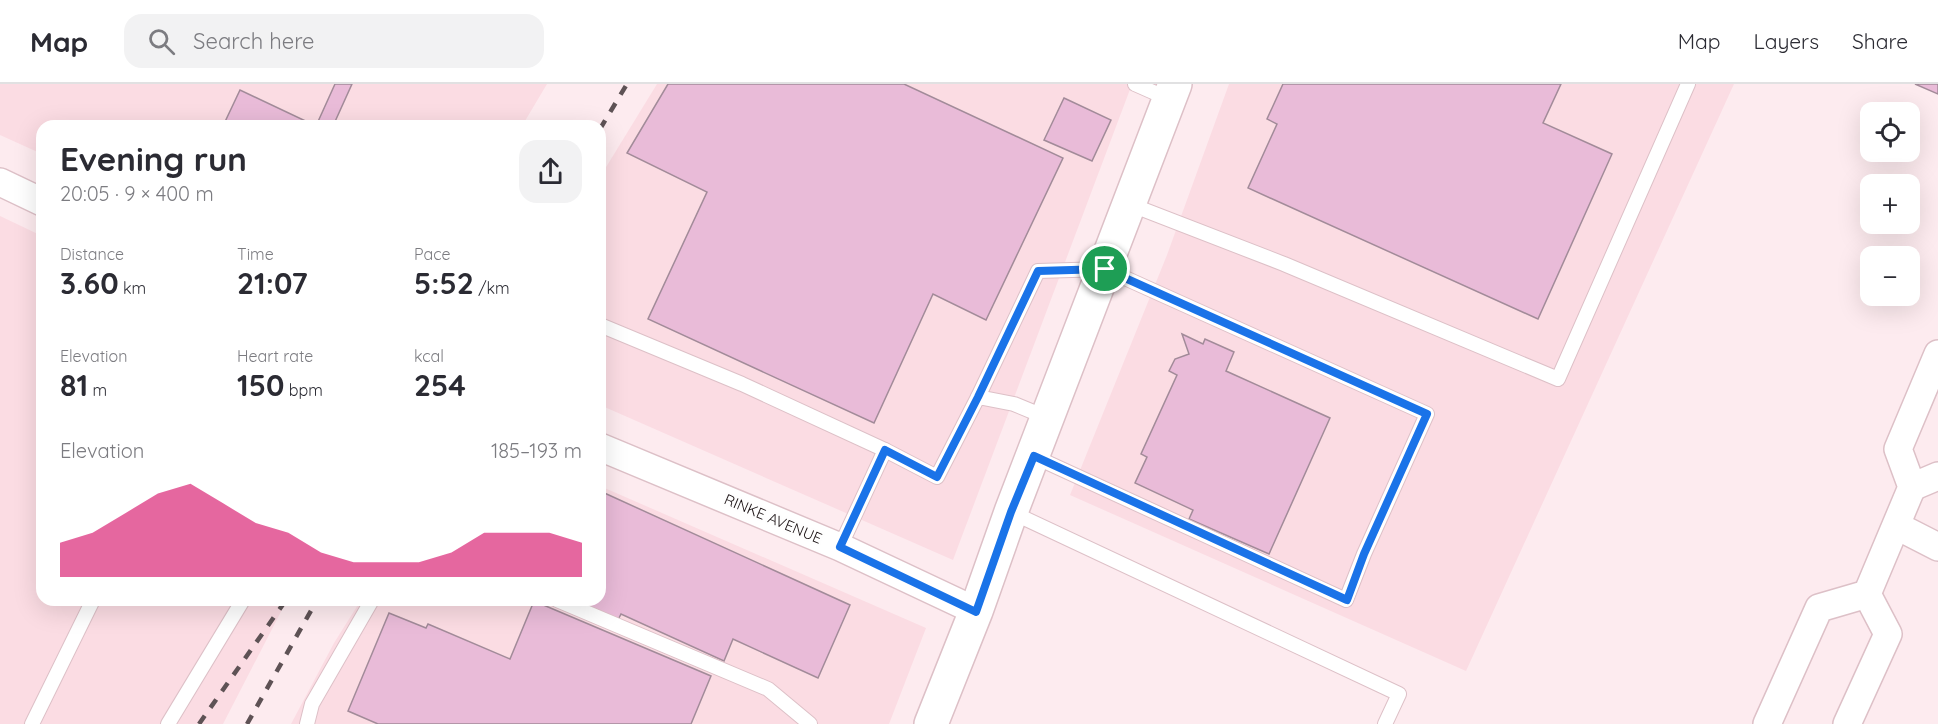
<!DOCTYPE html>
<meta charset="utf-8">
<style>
:root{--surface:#fff;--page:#f2f2f3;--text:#2b2b33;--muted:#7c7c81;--line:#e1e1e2;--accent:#db2777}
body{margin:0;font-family:Quicksand,sans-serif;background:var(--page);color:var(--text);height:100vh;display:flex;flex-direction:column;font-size:22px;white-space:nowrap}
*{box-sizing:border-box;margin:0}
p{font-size:20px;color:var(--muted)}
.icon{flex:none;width:33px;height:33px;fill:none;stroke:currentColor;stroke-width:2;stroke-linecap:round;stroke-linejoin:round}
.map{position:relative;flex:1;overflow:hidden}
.details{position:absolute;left:36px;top:36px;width:570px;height:486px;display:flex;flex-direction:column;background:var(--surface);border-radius:18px;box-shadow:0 6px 24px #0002}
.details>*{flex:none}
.tools{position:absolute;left:1860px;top:18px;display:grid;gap:12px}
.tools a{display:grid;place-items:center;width:60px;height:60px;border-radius:12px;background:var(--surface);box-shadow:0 6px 24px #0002;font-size:30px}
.pin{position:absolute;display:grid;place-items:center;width:51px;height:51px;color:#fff;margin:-26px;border:3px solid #fff;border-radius:50%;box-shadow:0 2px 6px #0007}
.round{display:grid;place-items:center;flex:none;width:63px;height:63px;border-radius:18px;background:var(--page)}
.summary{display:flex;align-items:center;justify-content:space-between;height:102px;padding:0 24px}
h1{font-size:33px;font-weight:700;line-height:45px}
.metrics{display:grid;grid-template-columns:repeat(3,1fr);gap:9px;height:102px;padding:6px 24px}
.metrics div{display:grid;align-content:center}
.metrics b{font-size:30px;font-weight:700}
.metrics small{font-size:16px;font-weight:400}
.metrics p{font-size:16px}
.chart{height:168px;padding:12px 24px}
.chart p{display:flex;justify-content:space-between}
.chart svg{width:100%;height:108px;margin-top:6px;fill:var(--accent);opacity:.7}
header{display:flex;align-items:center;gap:36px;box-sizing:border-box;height:84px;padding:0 30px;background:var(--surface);border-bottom:2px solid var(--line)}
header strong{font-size:28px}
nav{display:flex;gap:33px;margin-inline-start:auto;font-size:21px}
.search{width:420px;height:54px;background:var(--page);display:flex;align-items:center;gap:15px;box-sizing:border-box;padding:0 21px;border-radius:18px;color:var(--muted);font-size:22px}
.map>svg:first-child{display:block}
.built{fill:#fbdce3}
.building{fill:#e9bbd8;stroke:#a28b99;stroke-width:1.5}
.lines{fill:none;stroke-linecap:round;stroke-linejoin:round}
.service-casing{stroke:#ddc0c7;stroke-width:16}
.minor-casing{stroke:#ddc0c7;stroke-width:30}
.tertiary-casing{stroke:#ddc0c7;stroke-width:36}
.service{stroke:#fff;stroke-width:14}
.minor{stroke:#fff;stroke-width:27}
.tertiary{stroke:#fff;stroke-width:33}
.rail{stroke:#5e5255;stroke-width:4.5;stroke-dasharray:10 10;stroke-linecap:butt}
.route-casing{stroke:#fff;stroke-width:12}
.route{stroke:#1a73e8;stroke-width:8}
.labels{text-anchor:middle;stroke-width:5;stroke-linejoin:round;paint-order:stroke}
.street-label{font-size:15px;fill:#180f11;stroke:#fefefe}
</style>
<header>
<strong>Map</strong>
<div class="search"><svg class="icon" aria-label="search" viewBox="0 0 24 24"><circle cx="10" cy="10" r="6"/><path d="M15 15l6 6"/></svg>Search here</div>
<nav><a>Map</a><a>Layers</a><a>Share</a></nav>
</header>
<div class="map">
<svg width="1938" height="640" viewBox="0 0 1938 640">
<rect width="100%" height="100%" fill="#fdebef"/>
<g class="built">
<polygon points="0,0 547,0 522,42 42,42 42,70 0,51"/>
<polygon points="657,0 1132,0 953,476 600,321 600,93"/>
<polygon points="1229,0 1734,0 1466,587 1070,411 1167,171"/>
<polygon points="0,132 42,152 42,516 287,516 223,640 0,640"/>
<polygon points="600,402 926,544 889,640 291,640 334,559 361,516 600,516"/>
</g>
<g class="building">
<polygon points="335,0 352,0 333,42 223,42 240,6 316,42"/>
<polygon points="668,0 904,0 1063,74 986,236 933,210 874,339 648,235 707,108 627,69"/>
<polygon points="1283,0 1561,0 1543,39 1612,70 1538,235 1248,104 1277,40 1267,35"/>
<polygon points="1915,0 1938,0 1938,10"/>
<polygon points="1064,14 1111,36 1092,77 1044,56"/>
<polygon points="1182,250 1203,260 1205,255 1234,268 1226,287 1330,334 1269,470 1189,435 1193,426 1135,399 1147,373 1141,370 1177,291 1169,287 1175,275 1189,270"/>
<polygon points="600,407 850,521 818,594 733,555 724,577 621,530 618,536 575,516 600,516"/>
<polygon points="534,517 711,592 691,640 378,640 348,627 389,529 426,544 428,540 510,575"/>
</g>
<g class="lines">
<defs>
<g id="service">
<polyline points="1135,0 1169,15"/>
<polyline points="1129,120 1284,180 1558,295 1688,0"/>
<polyline points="600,241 742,300 885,366 840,463"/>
<polyline points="978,313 1038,187 1105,185 1427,330 1364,470 1346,516 1033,372"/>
<polyline points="885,366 937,393 978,313 1014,320 1048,334"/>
<polyline points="1011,428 1399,610 1385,640"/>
<polyline points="557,516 768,605 810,640"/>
<polyline points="32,640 93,516"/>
<polyline points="168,640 243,516"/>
<polyline points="307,640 312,620 372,516"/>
</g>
<g id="minor">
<polyline points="0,98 42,118"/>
<polyline points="600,363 840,463 976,527"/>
<polyline points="1912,403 1938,392"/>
<polyline points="1897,442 1938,463"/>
<polyline points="1767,640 1819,524 1867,510 1912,403 1898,365 1938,270"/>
<polyline points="1847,640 1888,550 1867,510"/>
</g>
<polyline id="tertiary" points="931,640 976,527 1011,428 1175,0"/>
</defs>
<use href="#service" class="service-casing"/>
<use href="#minor" class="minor-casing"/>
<use href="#tertiary" class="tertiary-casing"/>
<use href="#service" class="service"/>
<use href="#minor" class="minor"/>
<use href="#tertiary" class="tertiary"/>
<g class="rail">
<polyline points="600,45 627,0"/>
<polyline points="199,640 286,516"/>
<polyline points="247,640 317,516"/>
</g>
</g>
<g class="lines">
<defs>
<polygon id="route" points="1105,185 1427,330 1364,470 1347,516 1034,372 1011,428 976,528 840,463 885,366 937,393 978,313 1038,187"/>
</defs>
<use href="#route" class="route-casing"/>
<use href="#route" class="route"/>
</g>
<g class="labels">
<g class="street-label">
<text transform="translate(773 435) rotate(23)" y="5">RINKE AVENUE</text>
</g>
</g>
</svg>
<div class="tools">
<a><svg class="icon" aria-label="locate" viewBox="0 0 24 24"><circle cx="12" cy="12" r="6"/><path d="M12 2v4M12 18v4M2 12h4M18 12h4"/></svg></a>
<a>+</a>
<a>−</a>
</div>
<div class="pin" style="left:1105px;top:185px;background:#1e9e55"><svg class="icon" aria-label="arrive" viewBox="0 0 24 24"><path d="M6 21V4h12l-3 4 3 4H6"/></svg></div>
<section class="details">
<div class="summary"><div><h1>Evening run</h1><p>20:05 · 9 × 400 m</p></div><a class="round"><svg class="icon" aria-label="share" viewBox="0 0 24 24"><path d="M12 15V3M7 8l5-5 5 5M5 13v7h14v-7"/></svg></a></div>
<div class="metrics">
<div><p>Distance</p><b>3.60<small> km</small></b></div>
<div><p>Time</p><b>21:07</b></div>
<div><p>Pace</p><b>5:52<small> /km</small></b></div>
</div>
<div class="metrics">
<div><p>Elevation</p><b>81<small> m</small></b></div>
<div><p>Heart rate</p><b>150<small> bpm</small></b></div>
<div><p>kcal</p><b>254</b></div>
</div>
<div class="chart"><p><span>Elevation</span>185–193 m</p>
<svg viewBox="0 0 160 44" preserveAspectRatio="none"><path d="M0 44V30L10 26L20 18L30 10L40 6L50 14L60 22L70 26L80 34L90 38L100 38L110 38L120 34L130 26L140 26L150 26L160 30V44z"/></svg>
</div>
</section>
</div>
